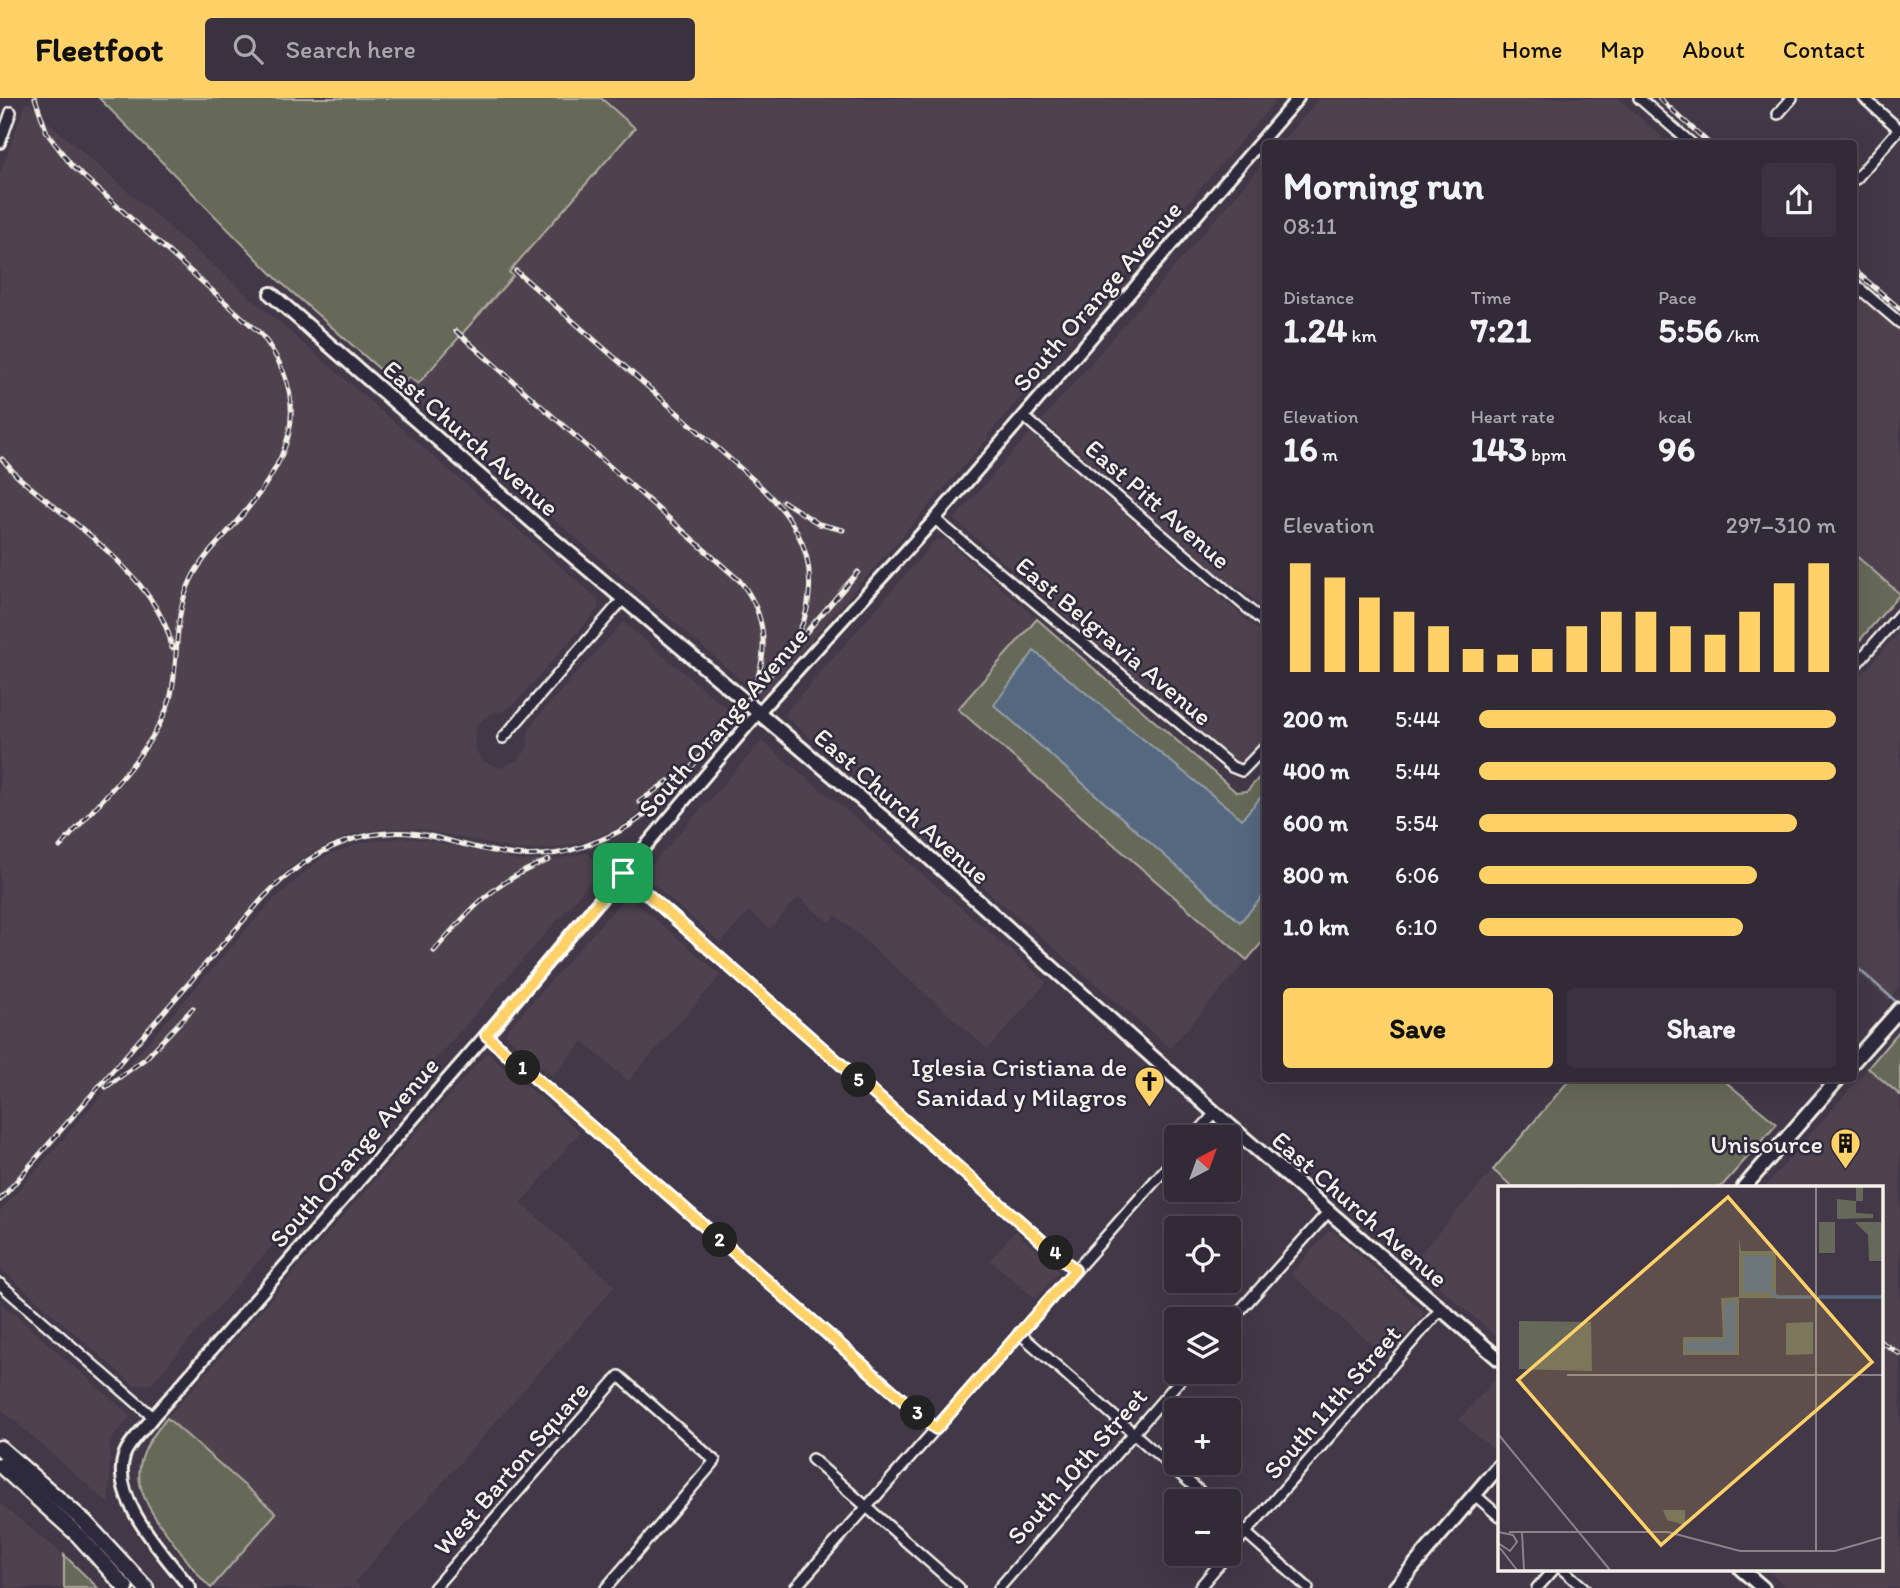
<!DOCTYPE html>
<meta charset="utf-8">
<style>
:root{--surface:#322a36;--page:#3a323e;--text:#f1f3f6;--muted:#a8a7ad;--line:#4d4651;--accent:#ffd166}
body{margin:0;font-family:Itim,sans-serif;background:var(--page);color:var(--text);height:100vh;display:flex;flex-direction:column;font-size:26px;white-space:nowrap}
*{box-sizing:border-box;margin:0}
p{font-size:23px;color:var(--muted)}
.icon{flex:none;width:38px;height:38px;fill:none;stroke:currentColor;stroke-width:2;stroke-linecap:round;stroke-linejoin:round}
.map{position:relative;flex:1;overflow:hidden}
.sheet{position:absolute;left:1262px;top:42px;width:595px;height:942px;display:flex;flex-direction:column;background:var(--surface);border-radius:7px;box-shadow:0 7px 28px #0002,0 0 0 2px var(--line)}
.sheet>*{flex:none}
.needle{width:46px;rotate:41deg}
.tools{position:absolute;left:1164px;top:1027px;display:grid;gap:14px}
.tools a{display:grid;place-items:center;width:77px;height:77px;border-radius:7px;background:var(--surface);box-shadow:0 7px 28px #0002,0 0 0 2px var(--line);font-size:35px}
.pin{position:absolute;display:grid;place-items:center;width:60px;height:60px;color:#fff;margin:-30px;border-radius:14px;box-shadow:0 4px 10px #0006}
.km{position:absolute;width:35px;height:35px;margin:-18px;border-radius:50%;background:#222;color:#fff;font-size:19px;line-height:35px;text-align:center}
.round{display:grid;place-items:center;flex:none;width:74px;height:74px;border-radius:7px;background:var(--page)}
.summary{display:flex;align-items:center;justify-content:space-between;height:119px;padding:0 21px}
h1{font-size:38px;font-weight:800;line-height:52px}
.metrics{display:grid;grid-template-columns:repeat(3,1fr);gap:10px;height:119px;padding:7px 21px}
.metrics div{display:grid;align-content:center}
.metrics b{font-size:35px;font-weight:800}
.metrics small{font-size:19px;font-weight:400}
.metrics p{font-size:19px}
.chart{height:196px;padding:14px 21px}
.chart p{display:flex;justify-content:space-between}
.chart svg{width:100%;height:126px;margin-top:7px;stroke:var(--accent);stroke-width:6}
.cta{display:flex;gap:14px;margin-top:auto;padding:14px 21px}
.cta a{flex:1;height:80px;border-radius:7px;background:var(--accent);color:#111;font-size:28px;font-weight:800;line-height:80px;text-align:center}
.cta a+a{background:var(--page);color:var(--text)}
ul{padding:0 21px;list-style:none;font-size:23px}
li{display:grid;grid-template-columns:112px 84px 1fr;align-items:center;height:52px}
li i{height:18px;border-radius:9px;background:var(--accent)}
header{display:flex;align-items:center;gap:42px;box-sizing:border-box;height:98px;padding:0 35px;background:var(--accent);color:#111}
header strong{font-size:33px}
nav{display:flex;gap:38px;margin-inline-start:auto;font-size:24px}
.search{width:490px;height:63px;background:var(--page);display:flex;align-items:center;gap:18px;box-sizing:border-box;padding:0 24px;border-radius:7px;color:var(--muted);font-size:26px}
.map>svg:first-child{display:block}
.built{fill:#504250}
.green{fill:#666859;stroke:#adaca0;stroke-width:2}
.water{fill:#54687f;stroke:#949fa9;stroke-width:2}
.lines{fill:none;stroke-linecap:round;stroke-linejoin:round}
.stream{stroke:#949fa9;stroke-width:2.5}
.minor-casing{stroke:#f4f1e8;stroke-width:14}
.tertiary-casing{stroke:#f4f1e8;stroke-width:16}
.secondary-casing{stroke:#f4f1e8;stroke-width:18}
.primary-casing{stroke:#f4f1e8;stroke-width:19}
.minor{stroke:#2f2a3d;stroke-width:9}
.tertiary{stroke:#2f2a3d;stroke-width:10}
.secondary{stroke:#2f2a3d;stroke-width:12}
.primary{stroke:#2f2a3d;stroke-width:14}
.rail-casing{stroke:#f4f1e8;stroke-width:5}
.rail{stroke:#2f2a3d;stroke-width:2.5;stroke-dasharray:8;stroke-linecap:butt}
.route-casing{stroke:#fff;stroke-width:14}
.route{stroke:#ffd166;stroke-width:9}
.labels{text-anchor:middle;stroke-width:5;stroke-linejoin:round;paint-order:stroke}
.street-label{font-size:26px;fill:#f4f1e8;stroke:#2f2a3d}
.poi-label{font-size:26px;fill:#f4f1e8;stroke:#2f2a3d;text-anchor:end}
.inset-river{fill:none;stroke:#54687f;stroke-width:3.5}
.inset-road{fill:none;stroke:#898288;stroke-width:2}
.view{fill:#ffd166;fill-opacity:0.15;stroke:#ffd166;stroke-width:3.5}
.inset-edge{fill:none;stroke:#f4f1e8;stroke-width:3.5}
</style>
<header>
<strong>Fleetfoot</strong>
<div class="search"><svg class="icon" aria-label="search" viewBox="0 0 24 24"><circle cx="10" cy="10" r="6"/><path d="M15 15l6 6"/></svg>Search here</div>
<nav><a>Home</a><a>Map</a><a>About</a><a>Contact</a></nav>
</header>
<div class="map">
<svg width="1900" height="1490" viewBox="0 0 1900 1490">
<rect width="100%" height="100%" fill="#423848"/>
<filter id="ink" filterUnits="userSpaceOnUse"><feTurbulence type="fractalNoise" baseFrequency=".0143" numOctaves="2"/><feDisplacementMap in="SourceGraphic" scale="14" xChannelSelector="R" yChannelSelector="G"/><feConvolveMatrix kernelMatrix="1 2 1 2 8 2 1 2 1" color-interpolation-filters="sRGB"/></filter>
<g filter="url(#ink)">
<g class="built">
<polygon points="601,0 1278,0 988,337 989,339 761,599 400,289 409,278 418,286 512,178 509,174 635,30"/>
<polygon points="1320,0 1617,0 1669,45 1281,45"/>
<polygon points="26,5 32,6 48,24 598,501 599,510 515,605 504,613 489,616 476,628 474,649 482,663 501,670 520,661 527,650 529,634 535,622 623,524 733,616 655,703 619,729 589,742 559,750 518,752 422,731 387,730 352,736 312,754 284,774 261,797 0,1100 0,76"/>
<polygon points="1265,64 1265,512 1236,486 1233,488 1042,322"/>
<polygon points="1853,190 1900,231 1900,496 1853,455"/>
<polygon points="1031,334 1265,538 1265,649 1244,674 954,421"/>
<polygon points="945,441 1037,521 959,611 1247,862 1170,950 786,619 787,613 936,442"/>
<polygon points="1900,533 1900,886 1889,902 1853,871 1853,586"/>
<polygon points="762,643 893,751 1047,884 988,951 836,817 829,825 799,799 770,831 749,813 721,845 646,780 645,774"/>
<polygon points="402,740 426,742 518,763 554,762 587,755 603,770 151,1286 134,1287 0,1170 0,1113 270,805 318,763 331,756 360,745"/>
<polygon points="627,797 721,877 628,983 583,944 552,978 507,938 506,933"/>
<polygon points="487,954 580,1034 521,1105 615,1188 355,1484 361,1490 211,1490 276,1415 167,1320"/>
<polygon points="1868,970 1900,997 1900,1490 1787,1490 1766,1471 1881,1471 1881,1089 1765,1089"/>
<polygon points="1493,1072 1513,1089 1499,1089 1499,1241 1412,1165"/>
<polygon points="1015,1133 1059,1173 1036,1201 990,1162"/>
<polygon points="1333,1133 1423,1213 1423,1217 1386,1259 1291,1176 1328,1134"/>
<polygon points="1,1205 131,1318 110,1343 109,1406 0,1310"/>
<polygon points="1496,1280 1499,1283 1499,1348 1495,1353 1459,1322"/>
<polygon points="0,1406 64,1457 64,1490 6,1490 0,1461"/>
</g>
<g class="green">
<polygon points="99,0 601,0 635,30 509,174 513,178 418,286 409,279 400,289 277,181"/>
<polygon points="1853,455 1900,496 1853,550"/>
<polygon points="1037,521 1236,694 1247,693 1265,673 1265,841 1247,862 958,611"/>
<polygon points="1900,932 1900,997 1868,970"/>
<polygon points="1571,980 1721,980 1777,1026 1721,1089 1513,1089 1493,1072"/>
<path d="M 167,1320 L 276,1415 L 211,1490 C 198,1479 187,1461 176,1448 C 138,1398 121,1373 167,1320 Z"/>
<polygon points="64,1457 98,1490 64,1490"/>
</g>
<polygon class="water" points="1034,553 1242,721 1265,694 1265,796 1240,824 994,607"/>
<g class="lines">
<polyline class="stream" points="1853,866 1900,907"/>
<defs>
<g id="minor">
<polyline points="1639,0 1692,46"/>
<polyline points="1864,0 1900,32"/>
<polyline points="1778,16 1792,0"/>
<polyline points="0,45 11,14"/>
<polyline points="1856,81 1899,31"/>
<polyline points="1853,185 1900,225"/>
<polyline points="1023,318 1265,525"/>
<polyline points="935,421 1232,669 1242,673 1265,649"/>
<polyline points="1853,570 1900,516"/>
<polyline points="503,640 624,500"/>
<polyline points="623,775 1075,1172"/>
<polyline points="486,937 936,1331"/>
<polyline points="1193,1040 1215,1015"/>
<polyline points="0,1186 153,1319"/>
<polyline points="1228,1226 1329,1113"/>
<polyline points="1019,1235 1212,1404"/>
<polyline points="812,1361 959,1490"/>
<polyline points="1475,1397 1499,1418"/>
<polyline points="1228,1419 1308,1490"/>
<polyline points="1228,1455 1440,1212"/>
<polyline points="1562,1471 1584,1490"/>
<polyline points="434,1490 619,1278 715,1363 606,1490"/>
<polyline points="795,1490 1176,1059"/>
<polyline points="999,1490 1187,1274"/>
<polyline points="1199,1490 1228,1456"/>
<polyline points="1537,1490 1554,1471"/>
</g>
<path id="tertiary" d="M 190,1490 C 166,1458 110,1402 124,1358 C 128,1345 145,1330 153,1319 L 486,937 L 758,615 L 935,421 L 1298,0"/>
<g id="secondary">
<polyline points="271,196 543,433 905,738 1215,1015 1499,1261"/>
<polyline points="1853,964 1900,911"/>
<polyline points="1744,1089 1839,980"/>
<polyline points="1741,1471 1763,1490"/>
<polyline points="1395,1490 1499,1368"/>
</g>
<g id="primary">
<polyline points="0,1350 85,1424 146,1490"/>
<polyline points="0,1367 78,1437 126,1490"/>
</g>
</defs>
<use href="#minor" class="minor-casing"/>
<use href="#tertiary" class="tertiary-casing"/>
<use href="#secondary" class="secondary-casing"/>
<use href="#primary" class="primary-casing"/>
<use href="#minor" class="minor"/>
<use href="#tertiary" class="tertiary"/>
<use href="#secondary" class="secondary"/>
<use href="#primary" class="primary"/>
<defs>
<g id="rail">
<path d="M 35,0 L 47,35 L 72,68 L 261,236 C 318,310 287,366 233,428 C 218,445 200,462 191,482 C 172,520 180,562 170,601 C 156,651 94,709 60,749"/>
<polyline points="1659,0 1710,46"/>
<polyline points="1853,171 1900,211"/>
<path d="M 456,233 L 740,483 C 765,514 770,552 754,589"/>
<path d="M 2,361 L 17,378 C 67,421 161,482 172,550"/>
<polyline points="783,403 819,426 843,432"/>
<polyline points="802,539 858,474"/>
<polyline points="639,704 668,683"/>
<path d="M 434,853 C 470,811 496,782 549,762"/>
<polyline points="106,989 146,960 193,910"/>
<path d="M 0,1102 L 263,800 C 310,751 369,722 438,740 C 490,753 528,767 582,749 C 602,742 622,734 639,721 C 679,690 710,645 742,607 C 759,587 779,570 792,547 C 801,532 808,515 809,497 C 814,448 789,414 755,383 L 516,173"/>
<polyline points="1881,1244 1900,1256"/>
</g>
</defs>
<use href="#rail" class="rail-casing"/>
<use href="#rail" class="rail"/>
</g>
</g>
<g class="lines" filter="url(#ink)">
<defs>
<polygon id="route" points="623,775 1075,1172 936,1331 486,937"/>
</defs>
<use href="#route" class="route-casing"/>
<use href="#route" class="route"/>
</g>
<defs>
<symbol id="church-pin" viewBox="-11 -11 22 30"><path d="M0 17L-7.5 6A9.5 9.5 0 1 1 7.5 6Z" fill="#ffd166" stroke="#2f2a3d"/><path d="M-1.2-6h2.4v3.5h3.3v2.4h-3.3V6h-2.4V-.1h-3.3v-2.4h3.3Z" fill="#111"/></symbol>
<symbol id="building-pin" viewBox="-11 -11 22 30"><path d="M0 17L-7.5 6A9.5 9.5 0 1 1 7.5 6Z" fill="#ffd166" stroke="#2f2a3d"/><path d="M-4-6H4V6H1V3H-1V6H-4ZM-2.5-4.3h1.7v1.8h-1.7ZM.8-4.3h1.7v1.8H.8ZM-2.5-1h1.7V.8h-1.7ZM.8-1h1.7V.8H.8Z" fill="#111"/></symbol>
</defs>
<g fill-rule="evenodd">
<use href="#church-pin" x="1132" y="966" width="35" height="47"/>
<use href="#building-pin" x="1828" y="1028" width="35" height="47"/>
</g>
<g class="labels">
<g class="street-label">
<text transform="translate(1097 198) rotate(-49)" y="9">South Orange Avenue</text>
<text transform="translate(471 340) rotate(41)" y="9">East Church Avenue</text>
<text transform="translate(1158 406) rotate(41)" y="9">East Pitt Avenue</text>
<text transform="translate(1114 543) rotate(40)" y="9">East Belgravia Avenue</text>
<text transform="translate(723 624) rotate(-49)" y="9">South Orange Avenue</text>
<text transform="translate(902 708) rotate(41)" y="9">East Church Avenue</text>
<text transform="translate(354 1054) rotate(-49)" y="9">South Orange Avenue</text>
<text transform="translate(1360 1111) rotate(41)" y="9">East Church Avenue</text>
<text transform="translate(1332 1304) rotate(-49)" y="9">South 11th Street</text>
<text transform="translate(1077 1368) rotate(-49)" y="9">South 10th Street</text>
<text transform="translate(511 1370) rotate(-49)" y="9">West Barton Square</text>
</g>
<g class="poi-label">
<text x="1127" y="978">Iglesia Cristiana de<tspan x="1127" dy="30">Sanidad y Milagros</tspan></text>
<text x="1823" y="1055">Unisource</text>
</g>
</g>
<g transform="translate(1498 1088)">
<rect width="385" height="385" fill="#423848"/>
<path d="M 358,1 L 365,1 L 365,15 L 358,15 L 358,27 L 375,28 L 375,32 L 339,33 L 339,13 L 358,15 ZM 321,36 L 337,36 L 337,67 L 321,67 ZM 357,36 L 385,36 L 385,75 L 371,75 L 370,49 ZM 241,52 L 243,65 L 278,65 L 278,112 L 241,112 L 241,169 L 185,169 L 185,151 L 225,151 L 223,112 L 241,111 ZM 21,135 L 93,136 L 94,185 L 21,183 ZM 315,136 L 315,168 L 288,169 L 288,137 ZM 165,324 L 187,324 L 187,339 L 169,334 Z" fill="#666859"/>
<path d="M 246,70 L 274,70 L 274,106 L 246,106 ZM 238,115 L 237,166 L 188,165 L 188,155 L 227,154 L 226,116 Z" fill="#54687f"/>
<path class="inset-river" d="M 273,105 L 279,111 L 314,111M 320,111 L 385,111"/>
<path class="inset-road" d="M 69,189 L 385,189M 0,248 L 112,384M 0,346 L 15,349 L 19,356 L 12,365 L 0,357M 11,346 L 170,346 L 242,365 L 337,365 L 385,351M 24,347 L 26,384M 2,362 L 19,384M 318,365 L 318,1"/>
<path class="view" d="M 230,11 L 374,176 L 163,359 L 20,194 Z"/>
<rect width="385" height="385" class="inset-edge"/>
</g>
</svg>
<div class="tools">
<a><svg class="needle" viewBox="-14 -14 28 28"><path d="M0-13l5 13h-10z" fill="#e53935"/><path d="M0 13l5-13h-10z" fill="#a8a7ad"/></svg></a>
<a><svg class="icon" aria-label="locate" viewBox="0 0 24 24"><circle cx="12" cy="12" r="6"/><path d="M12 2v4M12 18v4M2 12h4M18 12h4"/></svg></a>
<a><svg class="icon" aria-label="layers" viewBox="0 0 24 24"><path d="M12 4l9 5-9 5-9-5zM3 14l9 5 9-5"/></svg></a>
<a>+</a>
<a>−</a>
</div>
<div class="pin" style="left:623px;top:775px;background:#1e9e55"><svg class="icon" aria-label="arrive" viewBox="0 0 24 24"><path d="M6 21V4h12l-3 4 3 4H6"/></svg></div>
<b class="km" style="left:523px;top:970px">1</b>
<b class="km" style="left:720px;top:1142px">2</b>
<b class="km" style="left:918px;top:1315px">3</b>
<b class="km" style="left:1056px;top:1155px">4</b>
<b class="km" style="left:859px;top:982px">5</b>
<section class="sheet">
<div class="summary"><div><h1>Morning run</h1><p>08:11</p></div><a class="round"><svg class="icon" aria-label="share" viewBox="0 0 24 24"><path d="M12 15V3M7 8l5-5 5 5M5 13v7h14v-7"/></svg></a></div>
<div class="metrics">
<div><p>Distance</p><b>1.24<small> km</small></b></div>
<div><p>Time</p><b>7:21</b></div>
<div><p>Pace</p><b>5:56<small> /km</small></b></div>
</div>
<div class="metrics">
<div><p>Elevation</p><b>16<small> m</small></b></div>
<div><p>Heart rate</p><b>143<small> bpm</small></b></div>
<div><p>kcal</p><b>96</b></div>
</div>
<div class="chart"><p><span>Elevation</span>297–310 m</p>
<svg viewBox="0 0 160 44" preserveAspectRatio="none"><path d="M5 44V6M15 44V11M25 44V18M35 44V23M45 44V28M55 44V36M65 44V38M75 44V36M85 44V28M95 44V23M105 44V23M115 44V28M125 44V31M135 44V23M145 44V13M155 44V6"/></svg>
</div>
<ul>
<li><b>200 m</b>5:44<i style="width:100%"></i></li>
<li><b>400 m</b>5:44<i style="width:100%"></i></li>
<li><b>600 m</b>5:54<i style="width:89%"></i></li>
<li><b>800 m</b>6:06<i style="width:78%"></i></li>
<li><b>1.0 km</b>6:10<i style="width:74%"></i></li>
</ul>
<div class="cta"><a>Save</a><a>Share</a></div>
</section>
</div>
